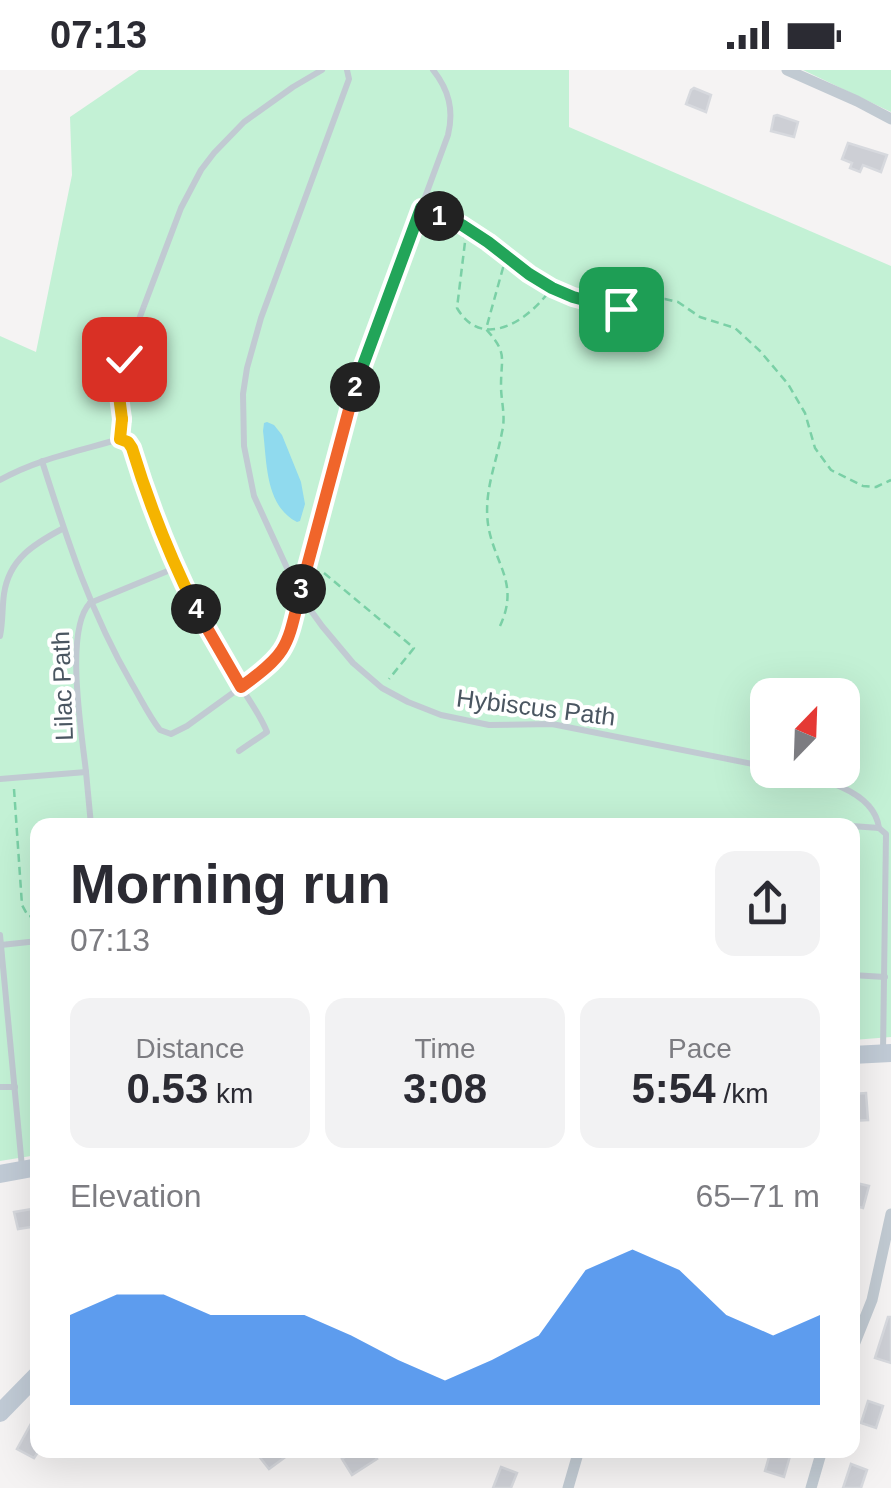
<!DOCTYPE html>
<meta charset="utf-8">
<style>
:root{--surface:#fff;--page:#f2f2f3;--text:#2b2b33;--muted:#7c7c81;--accent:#1a73e8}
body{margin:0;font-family:Helvetica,sans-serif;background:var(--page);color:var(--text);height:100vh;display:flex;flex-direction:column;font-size:38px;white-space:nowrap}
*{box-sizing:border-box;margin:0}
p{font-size:32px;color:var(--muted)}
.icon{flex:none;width:55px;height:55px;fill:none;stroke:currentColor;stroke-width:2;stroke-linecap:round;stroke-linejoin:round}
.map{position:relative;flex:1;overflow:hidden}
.panel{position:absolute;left:30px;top:748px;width:830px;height:640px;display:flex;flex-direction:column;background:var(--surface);border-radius:20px;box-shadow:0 10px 40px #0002}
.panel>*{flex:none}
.needle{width:65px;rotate:23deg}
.tools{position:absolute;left:750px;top:608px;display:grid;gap:20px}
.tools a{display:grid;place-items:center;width:110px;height:110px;border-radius:20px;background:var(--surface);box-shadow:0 10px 40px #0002;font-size:50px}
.pin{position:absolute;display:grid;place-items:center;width:85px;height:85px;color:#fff;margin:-42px;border-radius:20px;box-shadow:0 5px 15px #0006}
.km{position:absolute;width:50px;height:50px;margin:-25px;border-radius:50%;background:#222;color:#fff;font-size:28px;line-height:50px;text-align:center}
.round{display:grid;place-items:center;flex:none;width:105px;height:105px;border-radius:20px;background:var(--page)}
.summary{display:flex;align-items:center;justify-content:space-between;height:170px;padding:0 40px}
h1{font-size:55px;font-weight:700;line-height:75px}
.stats{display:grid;grid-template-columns:repeat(3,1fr);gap:15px;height:170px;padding:10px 40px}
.stats div{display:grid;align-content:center;border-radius:20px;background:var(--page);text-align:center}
.stats b{font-size:42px;font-weight:700}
.stats small{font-size:28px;font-weight:400}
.stats p{font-size:28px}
.chart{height:280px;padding:20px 40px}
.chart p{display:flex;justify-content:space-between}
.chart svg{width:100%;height:180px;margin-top:10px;fill:var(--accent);opacity:.7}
.status{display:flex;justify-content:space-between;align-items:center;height:70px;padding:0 50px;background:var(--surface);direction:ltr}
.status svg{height:28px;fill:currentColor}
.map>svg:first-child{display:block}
.green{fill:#c3f1d5;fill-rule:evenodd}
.water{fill:#90daee}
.building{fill:#cdcfd5;stroke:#d7d9de;stroke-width:2.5}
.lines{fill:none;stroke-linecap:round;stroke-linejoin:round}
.path{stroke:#7ad0a6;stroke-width:2.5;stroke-dasharray:8 5;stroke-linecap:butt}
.lane{stroke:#c1cad2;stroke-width:6}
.street{stroke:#c1cad2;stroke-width:11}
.secondary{stroke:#c1cbd6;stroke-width:18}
.split-1-casing{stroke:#fff;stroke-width:20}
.split-2-casing{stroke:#fff;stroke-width:20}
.split-3-casing{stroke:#fff;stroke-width:20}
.split-4-casing{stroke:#fff;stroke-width:20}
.split-5-casing{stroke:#fff;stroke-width:20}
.split-6-casing{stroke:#fff;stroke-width:20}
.split-1{stroke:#22a559;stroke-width:12}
.split-2{stroke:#22a559;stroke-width:12}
.split-3{stroke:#f0652b;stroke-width:12}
.split-4{stroke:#f0652b;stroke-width:12}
.split-5{stroke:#f5b400;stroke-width:12}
.split-6{stroke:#f5b400;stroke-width:12}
.labels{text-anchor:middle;stroke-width:8;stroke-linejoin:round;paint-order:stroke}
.street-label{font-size:25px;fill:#4a5661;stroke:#fff}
</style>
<div class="status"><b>07:13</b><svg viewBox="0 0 49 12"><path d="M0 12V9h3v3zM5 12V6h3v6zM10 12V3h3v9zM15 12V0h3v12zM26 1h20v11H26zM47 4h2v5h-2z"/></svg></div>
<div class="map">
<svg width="891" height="1418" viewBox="0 0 891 1418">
<rect width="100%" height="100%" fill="#f5f3f3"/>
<g class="green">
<path d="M 139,0 L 569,0 L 569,57 L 891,196 L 891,967 L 853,970 L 852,755 L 38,755 L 37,1085 L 0,1091 L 0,266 L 36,282 L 72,105 L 70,47 ZM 768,625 L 842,625 L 842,700 L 768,700 Z"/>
<polygon points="803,0 891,0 891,42"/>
</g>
<path class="water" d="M 267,352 L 274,355 L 282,365 L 301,412 L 305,434 L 300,451 L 297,452 C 265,436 267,392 263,361 L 264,353 Z"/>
<g class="building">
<polygon points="694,18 711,25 706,42 686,34 691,20"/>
<polygon points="777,45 798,52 794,67 771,61 774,46"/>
<polygon points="848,73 887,85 881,102 863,95 860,102 850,98 852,93 842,89"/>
<polygon points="866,1023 868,1050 852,1051 852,1024"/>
<polygon points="852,1112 869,1116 863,1138 852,1135"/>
<polygon points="38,1138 38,1156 18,1159 14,1142"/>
<polygon points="888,1247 891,1247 891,1293 875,1288"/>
<polygon points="868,1331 883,1336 876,1358 861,1353"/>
<polygon points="38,1341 38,1382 34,1388 17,1379"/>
<polygon points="254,1380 278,1380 284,1388 269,1399"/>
<polygon points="356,1380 371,1380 377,1389 352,1405 342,1389"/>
<polygon points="771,1380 790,1386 784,1407 765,1401"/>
<polygon points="851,1394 867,1400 861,1418 843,1418"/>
<polygon points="501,1397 517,1403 511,1418 493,1418"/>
</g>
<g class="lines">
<g class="path">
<path d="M 462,155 C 493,175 520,199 552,217 C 532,248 483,283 457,238 L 465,172 Z"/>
<polyline points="553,218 573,227 603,235 631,251"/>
<polyline points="615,242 639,231 665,229 678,232 700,247 735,258 760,281 788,314 805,343 815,378 831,400 863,416 876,417 891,410"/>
<polyline points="324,503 414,578 389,609"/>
<path d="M 500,556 C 519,515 497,497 489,460 C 482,425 496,395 502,362 C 506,346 501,331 501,316 C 501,286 508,284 486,259 L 506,187"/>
<polyline points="14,719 22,835 28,846 38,847"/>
</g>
<g class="lane">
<polyline points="347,0 349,9 261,248 247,298 243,324 244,376 254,426 299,524 322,556 353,593 382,618 408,632 441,645 489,655 552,654 768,697"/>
<polyline points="421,138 462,155"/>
<polyline points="120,369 123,354 119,318 124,289 181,138 201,100 214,83 244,52 293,17 322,0"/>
<path d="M 120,369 L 128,372 L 133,378 C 150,437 171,496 201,549 C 213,572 226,594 240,616 C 250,631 260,645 267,662 L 239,681"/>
<path d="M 42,391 C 67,469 90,542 132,614 C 141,629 149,646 160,660 L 171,664 L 187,656 L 270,596 L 290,567 L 353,322 L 448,65 C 454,40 449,20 433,0"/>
<path d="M 0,410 C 37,389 79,381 120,369"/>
<polyline points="90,533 175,498"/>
<path d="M 0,566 C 3,552 2,538 4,524 C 9,489 34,474 62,459"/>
<path d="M 781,700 C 814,707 874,718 879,758 L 886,764 L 883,982"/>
<path d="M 86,702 C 82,664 64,560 90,533"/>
<polyline points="0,709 86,702 91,755"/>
<polyline points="795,755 839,755"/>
<polyline points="852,756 879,758"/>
<polyline points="0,865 22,1097"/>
<polyline points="1,875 38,871"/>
<polyline points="852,905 885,907"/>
<polyline points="0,1017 15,1017"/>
</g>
<g class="street">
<polyline points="787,0 857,31 891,49"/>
<polyline points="852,1280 872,1230 891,1144"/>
<polyline points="568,1418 579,1380"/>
<polyline points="811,1418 822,1380"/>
</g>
<g class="secondary">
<polyline points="852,985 891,983"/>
<polyline points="0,1104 38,1097"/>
<polyline points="0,1343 38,1304"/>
</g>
</g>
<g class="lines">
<defs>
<polyline id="split-1" points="439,146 462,155 488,172 529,204 552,218 573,227 603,235 615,242 621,239"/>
<polyline id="split-2" points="355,317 421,138 439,146"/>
<polyline id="split-3" points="301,519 355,317"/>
<path id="split-4" d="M 196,539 L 241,617 C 290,582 287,576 301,519"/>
<path id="split-5" d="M 122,349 L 120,369 L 128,372 L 132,378 C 149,434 170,487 196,539"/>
<polyline id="split-6" points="122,349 118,318 124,289"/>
</defs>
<use href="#split-1" class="split-1-casing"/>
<use href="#split-2" class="split-2-casing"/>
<use href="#split-3" class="split-3-casing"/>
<use href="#split-4" class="split-4-casing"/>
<use href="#split-5" class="split-5-casing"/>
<use href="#split-6" class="split-6-casing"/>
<use href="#split-1" class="split-1"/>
<use href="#split-2" class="split-2"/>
<use href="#split-3" class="split-3"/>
<use href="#split-4" class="split-4"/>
<use href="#split-5" class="split-5"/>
<use href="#split-6" class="split-6"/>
</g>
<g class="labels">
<g class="street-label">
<text transform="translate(62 616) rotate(-92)" y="9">Lilac Path</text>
<text transform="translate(536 637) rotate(7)" y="9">Hybiscus Path</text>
</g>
</g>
</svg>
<div class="tools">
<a><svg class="needle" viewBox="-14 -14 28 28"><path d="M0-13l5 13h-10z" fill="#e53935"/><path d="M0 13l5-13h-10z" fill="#7c7c81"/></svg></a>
</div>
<div class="pin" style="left:621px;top:239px;background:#1e9e55"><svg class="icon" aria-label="arrive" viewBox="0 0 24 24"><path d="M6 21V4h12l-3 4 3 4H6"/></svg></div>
<div class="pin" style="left:124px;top:289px;background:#d93025"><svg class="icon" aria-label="check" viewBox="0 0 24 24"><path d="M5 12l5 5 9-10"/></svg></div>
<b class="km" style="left:439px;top:146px">1</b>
<b class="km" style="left:355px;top:317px">2</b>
<b class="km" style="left:301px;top:519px">3</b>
<b class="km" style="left:196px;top:539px">4</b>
<section class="panel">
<div class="summary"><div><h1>Morning run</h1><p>07:13</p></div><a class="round"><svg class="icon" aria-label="share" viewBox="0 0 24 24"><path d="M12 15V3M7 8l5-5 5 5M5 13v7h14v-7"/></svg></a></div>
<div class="stats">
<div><p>Distance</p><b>0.53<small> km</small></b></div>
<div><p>Time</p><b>3:08</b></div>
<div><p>Pace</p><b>5:54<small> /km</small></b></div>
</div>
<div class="chart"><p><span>Elevation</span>65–71 m</p>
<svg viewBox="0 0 160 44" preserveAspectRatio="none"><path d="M0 44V22L10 17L20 17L30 22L40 22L50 22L60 27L70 33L80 38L90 33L100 27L110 11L120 6L130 11L140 22L150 27L160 22V44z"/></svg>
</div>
</section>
</div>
